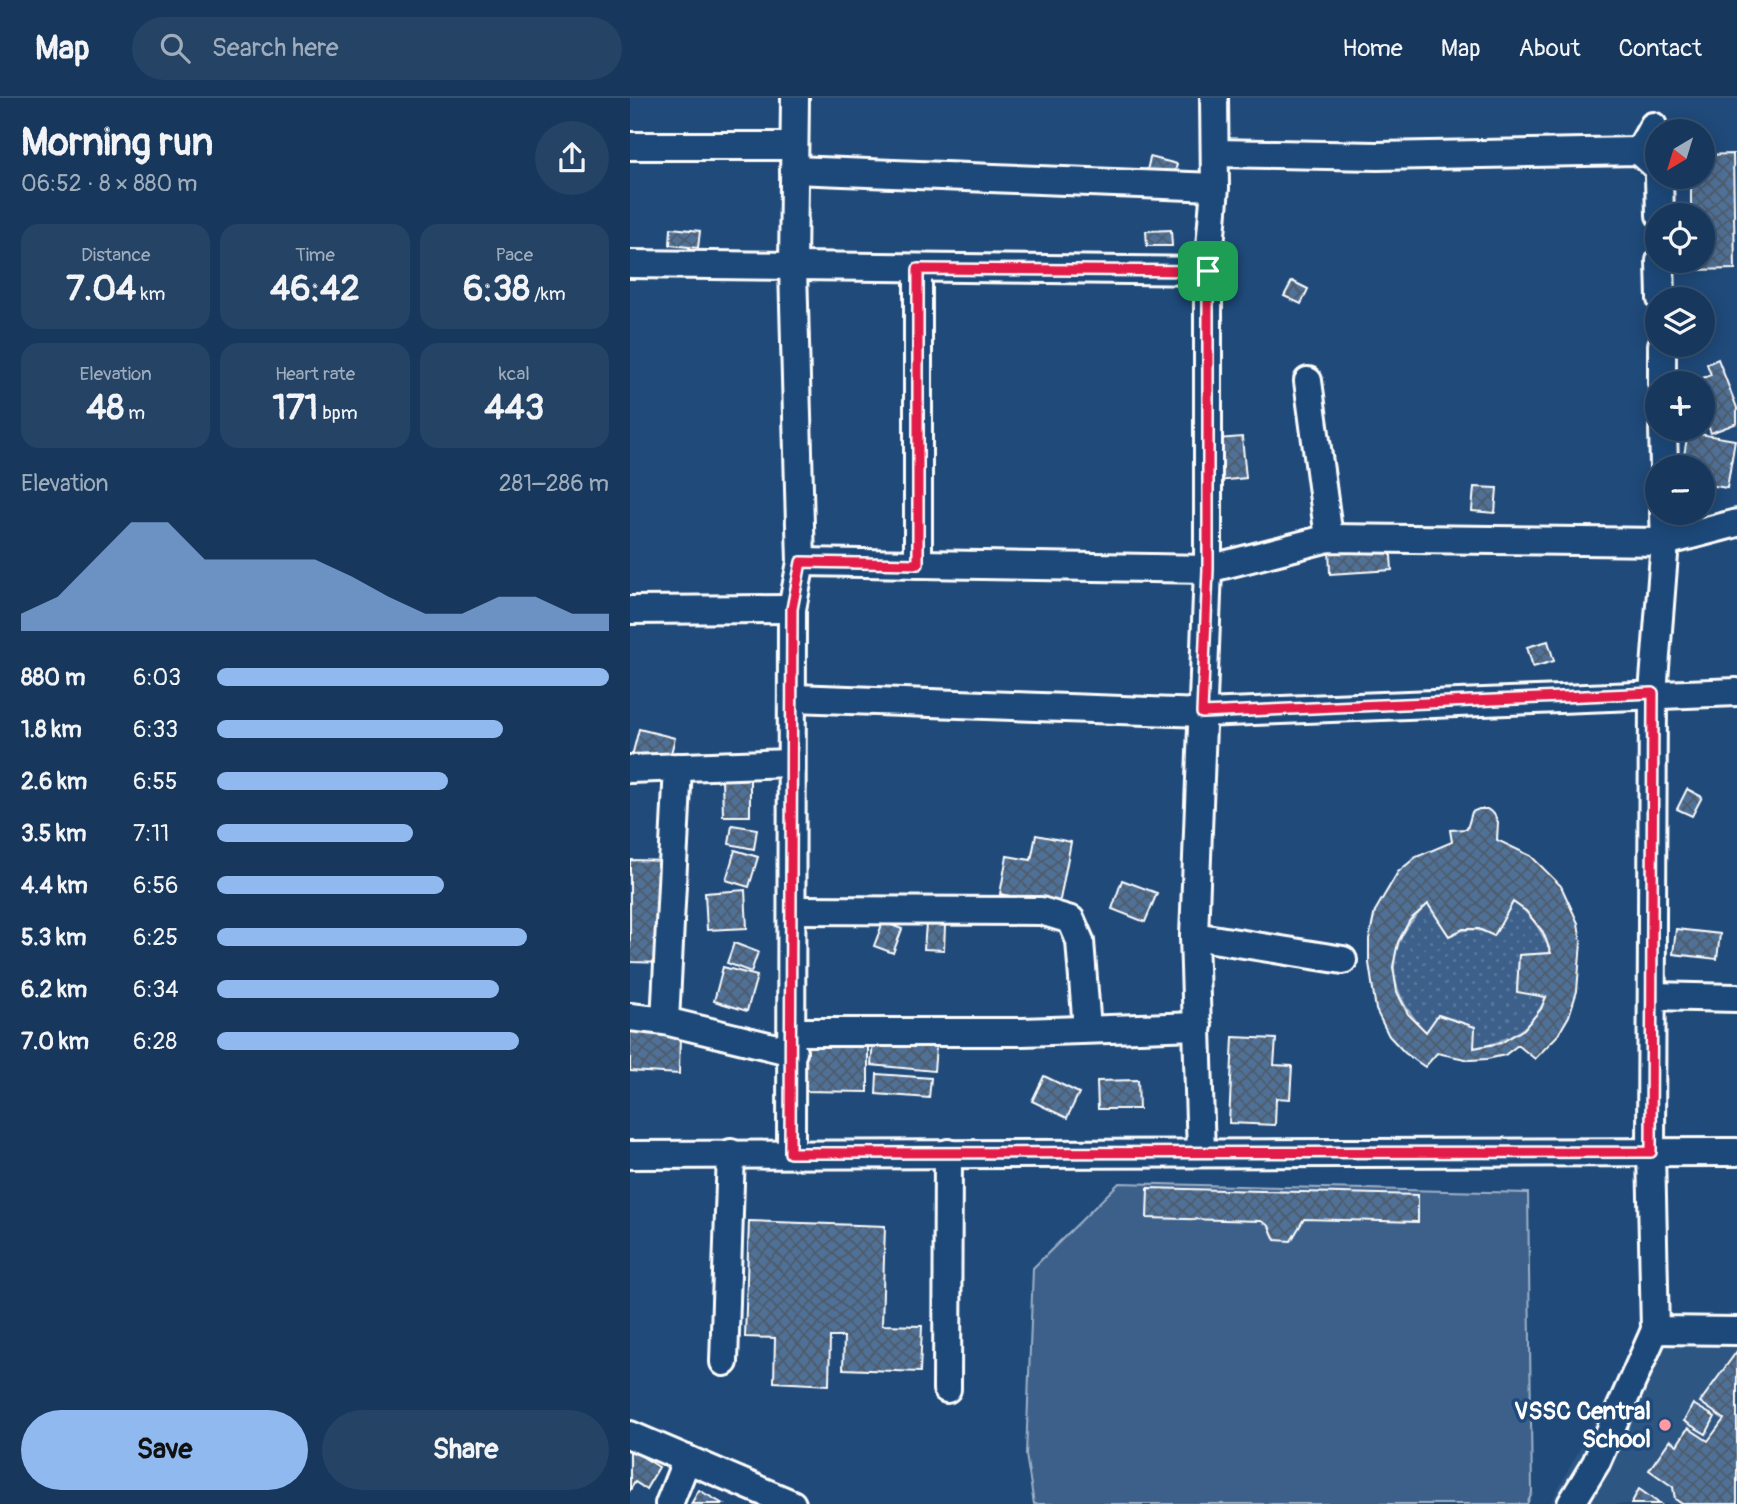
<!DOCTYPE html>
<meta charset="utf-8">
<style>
:root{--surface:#17385c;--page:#244365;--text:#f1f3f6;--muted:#9eacbb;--line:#365272;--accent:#90b9f0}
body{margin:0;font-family:Pangolin,sans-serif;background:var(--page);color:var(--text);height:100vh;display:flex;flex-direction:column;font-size:26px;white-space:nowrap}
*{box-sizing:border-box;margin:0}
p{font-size:23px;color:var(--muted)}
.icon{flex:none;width:38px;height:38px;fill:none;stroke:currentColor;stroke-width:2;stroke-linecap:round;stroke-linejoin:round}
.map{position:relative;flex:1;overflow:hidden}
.sheet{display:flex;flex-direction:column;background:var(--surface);width:630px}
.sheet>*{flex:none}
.needle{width:46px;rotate:218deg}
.buttons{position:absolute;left:1015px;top:21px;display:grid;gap:14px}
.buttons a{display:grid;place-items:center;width:70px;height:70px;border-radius:50%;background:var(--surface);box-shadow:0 4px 18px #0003,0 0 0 2px var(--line);font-size:35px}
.pin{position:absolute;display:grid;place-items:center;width:60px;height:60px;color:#fff;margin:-30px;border-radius:14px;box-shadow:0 4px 10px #0006}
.round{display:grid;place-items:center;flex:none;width:74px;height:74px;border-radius:37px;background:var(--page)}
.headline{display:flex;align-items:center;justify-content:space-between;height:119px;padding:0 21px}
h1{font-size:38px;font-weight:700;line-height:52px}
.metrics{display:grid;grid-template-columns:repeat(3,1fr);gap:10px;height:119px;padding:7px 21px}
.metrics div{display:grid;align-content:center;border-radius:18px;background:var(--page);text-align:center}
.metrics b{font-size:35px;font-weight:700}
.metrics small{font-size:19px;font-weight:400}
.metrics p{font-size:19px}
.chart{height:196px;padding:14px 21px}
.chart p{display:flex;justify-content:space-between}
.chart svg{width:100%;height:126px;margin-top:7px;fill:var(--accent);opacity:.7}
.primary-button{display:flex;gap:14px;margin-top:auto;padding:14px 21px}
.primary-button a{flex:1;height:80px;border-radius:42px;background:var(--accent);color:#111;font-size:28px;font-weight:700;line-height:80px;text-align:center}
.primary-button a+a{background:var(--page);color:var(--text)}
ul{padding:0 21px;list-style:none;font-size:23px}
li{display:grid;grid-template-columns:112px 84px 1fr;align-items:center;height:52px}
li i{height:18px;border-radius:9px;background:var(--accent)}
header{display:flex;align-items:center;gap:42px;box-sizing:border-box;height:98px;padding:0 35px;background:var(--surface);border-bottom:2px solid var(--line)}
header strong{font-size:33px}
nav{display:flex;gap:38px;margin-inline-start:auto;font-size:24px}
.search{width:490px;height:63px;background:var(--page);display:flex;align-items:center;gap:18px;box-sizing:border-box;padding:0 24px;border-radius:38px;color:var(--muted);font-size:26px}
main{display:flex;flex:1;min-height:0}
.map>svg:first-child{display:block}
.built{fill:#2e5683}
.grass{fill:url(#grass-dots);stroke:#9eb0c5;stroke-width:2}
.pitch{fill:#3c618b;stroke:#9eb0c5;stroke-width:2}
.building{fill:url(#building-cross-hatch);stroke:#fff;stroke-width:2;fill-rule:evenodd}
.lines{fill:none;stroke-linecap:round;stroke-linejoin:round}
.minor-casing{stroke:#fff;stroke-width:32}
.minor{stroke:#1f4a7a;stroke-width:26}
.route-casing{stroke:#fff;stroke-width:14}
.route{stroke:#e11d48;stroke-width:9}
.poi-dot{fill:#ff9aa2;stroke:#1f4a7a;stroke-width:2.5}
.labels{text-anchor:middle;stroke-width:7;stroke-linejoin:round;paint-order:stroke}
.poi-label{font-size:24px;font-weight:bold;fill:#fff;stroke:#1f4a7a;text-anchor:end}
</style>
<header>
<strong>Map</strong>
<div class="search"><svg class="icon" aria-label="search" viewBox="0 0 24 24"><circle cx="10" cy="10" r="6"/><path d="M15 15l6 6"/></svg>Search here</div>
<nav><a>Home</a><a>Map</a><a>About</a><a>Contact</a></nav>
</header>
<main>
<section class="sheet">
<div class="headline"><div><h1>Morning run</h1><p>06:52 · 8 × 880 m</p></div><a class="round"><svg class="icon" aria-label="share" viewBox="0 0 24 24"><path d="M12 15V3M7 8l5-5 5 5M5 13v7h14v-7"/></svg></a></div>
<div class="metrics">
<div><p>Distance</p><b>7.04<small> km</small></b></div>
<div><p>Time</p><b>46:42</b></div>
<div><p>Pace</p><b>6:38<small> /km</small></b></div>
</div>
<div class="metrics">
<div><p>Elevation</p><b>48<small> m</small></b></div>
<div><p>Heart rate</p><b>171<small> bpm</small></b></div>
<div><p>kcal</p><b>443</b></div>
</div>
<div class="chart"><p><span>Elevation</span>281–286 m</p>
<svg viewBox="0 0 160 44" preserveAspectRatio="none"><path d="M0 44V38L10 32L20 19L30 6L40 6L50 19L60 19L70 19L80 19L90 25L100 32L110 38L120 38L130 32L140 32L150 38L160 38V44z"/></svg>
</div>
<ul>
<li><b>880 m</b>6:03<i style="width:100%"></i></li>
<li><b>1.8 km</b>6:33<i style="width:73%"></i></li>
<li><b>2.6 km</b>6:55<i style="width:59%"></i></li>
<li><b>3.5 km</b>7:11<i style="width:50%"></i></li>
<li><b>4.4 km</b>6:56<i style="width:58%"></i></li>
<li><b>5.3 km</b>6:25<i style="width:79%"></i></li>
<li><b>6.2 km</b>6:34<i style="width:72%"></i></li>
<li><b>7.0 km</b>6:28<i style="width:77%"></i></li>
</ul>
<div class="primary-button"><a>Save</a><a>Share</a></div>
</section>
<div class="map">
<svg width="1107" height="1406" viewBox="0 0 1107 1406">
<defs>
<pattern id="grass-dots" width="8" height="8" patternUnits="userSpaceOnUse" patternTransform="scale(1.75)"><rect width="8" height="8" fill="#3c618b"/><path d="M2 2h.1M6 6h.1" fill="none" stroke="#59799c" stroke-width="1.8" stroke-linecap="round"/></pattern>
<pattern id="building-cross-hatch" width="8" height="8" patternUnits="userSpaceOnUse" patternTransform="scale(1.75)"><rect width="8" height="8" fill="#507197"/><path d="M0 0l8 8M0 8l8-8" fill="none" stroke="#4e5b6a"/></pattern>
</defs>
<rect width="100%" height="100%" fill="#1f4a7a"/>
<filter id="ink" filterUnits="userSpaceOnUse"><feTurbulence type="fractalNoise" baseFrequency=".0143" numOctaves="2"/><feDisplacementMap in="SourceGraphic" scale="14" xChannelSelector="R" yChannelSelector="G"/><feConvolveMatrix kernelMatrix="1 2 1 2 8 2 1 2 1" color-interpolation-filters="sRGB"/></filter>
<g filter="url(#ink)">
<polygon class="built" points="1005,1240 1107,1244 1107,1406 920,1406 986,1284"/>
<path class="grass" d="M 883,804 C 903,817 912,833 921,855 L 889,857 L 887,893 L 916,899 C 903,931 878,944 844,950 L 844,929 L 809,917 L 796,934 C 754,891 752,847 798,806 L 819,838 C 835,829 846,830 863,837 Z"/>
<polygon class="pitch" points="489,1085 898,1095 902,1395 897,1406 404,1406 396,1357 403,1170"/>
<g class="building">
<polygon points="1103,56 1105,171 1062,172 1062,163 1073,163 1073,117 1061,117 1061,79 1073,79 1073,57"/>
<polygon points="520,59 547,66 542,84 516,78"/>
<polygon points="41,130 70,133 68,150 40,147"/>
<polygon points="541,132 542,148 517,148 516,133"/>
<polygon points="662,183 678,191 671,206 654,198"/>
<polygon points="1088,261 1107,310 1107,325 1081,335 1073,316 1073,285 1059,285 1081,277 1077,266"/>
<polygon points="1058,334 1105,342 1097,390 1073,386 1073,369 1052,369"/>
<polygon points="612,339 616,380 578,384 575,342"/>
<polygon points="844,389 867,390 865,415 842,413"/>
<polygon points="760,444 762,472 700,476 699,448"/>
<polygon points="918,543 924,563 903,569 897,549"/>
<polygon points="9,631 45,640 38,667 2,658"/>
<polygon points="92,679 120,679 120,718 93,718"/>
<polygon points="1057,691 1072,699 1062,718 1047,711"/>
<path d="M 849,711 L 857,711 L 864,716 L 868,724 L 867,742 L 901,758 L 931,788 L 948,825 L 951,844 L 947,893 L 939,918 L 928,937 L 905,961 L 888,947 L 875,957 L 857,961 L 840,962 L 807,955 L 795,969 L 775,955 L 759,938 L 746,912 L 739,865 L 739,841 L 745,813 L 768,774 L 786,759 L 822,744 L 820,732 L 837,731 L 842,714 ZM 883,804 L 896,813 L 913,834 L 921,855 L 889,857 L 887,894 L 916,899 L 911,911 L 894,931 L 871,945 L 844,950 L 845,929 L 808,917 L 796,934 L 778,916 L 767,894 L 763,869 L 768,844 L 780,822 L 798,806 L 819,838 L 833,831 L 849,831 L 864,838 Z"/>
<polygon points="102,727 127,731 124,751 99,746"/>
<polygon points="406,737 441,744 429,807 370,796 377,758 401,762"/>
<polygon points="105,752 128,759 119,789 96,782"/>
<polygon points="0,762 40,763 37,865 0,864"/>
<polygon points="492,782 527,795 515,824 482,811"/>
<polygon points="115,792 117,830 77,832 75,795"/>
<polygon points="253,824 272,831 263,855 244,848"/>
<polygon points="296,826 315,827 314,852 294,851"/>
<polygon points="1046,831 1090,836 1087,861 1043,856"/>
<polygon points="104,845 128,854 121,874 97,865"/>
<polygon points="93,869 127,878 117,913 84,903"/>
<polygon points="0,923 7,923 6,933 50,936 49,976 0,973"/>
<polygon points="603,939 646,941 644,967 662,968 660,1001 646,1000 645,1027 599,1025"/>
<polygon points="173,942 238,943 238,994 172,993"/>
<polygon points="243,943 306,949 304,973 241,967"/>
<polygon points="247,976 301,980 299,1000 246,996"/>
<polygon points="414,978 449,995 437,1020 402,1003"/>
<polygon points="508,982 509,1011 468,1011 467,983"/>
<polygon points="518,1090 788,1097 788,1124 674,1121 661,1143 645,1142 639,1128 631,1123 517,1120"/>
<polygon points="119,1123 255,1128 252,1227 292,1228 290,1274 213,1271 214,1239 200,1239 199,1287 144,1284 145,1240 115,1239"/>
<polygon points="1107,1253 1107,1406 1052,1406 1045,1401 1043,1389 1019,1372 1040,1342 1047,1347 1058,1330 1078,1343 1094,1321 1070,1304"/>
<polygon points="1063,1306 1085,1319 1076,1336 1054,1323"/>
<polygon points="0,1351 29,1369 16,1391 5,1384 0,1392"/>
<polygon points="1009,1391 1030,1406 1001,1406"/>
<polygon points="69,1392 93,1406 61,1406"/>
</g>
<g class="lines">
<defs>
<g id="minor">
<polyline points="0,48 164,48"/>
<polyline points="1009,53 1023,28 1027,67"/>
<polyline points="585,55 747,58 1009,53 1027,69"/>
<polyline points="164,72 585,89"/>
<polyline points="1029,79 1030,117"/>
<polyline points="1030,163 1031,201"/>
<polyline points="0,166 578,173"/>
<polyline points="288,171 288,466"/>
<polyline points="1032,247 1032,285"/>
<polyline points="678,283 699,440"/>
<polyline points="1033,331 1034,369"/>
<polyline points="1107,425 1035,444 1023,595 1021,1054 1025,1232 1107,1233"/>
<polyline points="171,464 578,471 699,440 1035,444 1034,415"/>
<polyline points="0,512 162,511"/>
<polyline points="164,600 572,615 1107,594"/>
<polyline points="0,671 160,665"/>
<polyline points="162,812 411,813 441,822 450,843 457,931"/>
<polyline points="564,838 713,862"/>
<polyline points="1022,898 1107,900"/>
<polyline points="0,919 35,923 163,954"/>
<polyline points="35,923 48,669"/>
<polyline points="162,934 392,934 568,928"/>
<polyline points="571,1054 564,838 578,471 578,173 585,89 584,0"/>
<polyline points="161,1055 162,511 171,464 163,170 165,0"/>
<polyline points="0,1057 1107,1054"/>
<polyline points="94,1264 101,1055"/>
<polyline points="317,1291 318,1055"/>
<polyline points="0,1337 162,1406"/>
<polyline points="39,1406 57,1361"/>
<polyline points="941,1406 966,1365 1025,1232"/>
</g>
</defs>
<use href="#minor" class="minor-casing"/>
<use href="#minor" class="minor"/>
</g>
</g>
<g class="lines" filter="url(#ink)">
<defs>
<polygon id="route" points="288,171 578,173 578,471 572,615 1023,595 1021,1054 160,1055 162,511 171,464 288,466"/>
</defs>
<use href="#route" class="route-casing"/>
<use href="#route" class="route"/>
</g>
<circle class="poi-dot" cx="1035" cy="1327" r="7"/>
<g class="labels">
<g class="poi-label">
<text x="1021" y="1321">VSSC Central<tspan x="1021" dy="28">School</tspan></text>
</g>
</g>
</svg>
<div class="buttons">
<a><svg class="needle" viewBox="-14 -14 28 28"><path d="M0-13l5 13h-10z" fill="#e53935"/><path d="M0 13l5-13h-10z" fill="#9eacbb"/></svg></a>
<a><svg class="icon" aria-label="locate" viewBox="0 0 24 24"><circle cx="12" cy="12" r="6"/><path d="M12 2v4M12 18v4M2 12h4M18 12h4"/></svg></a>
<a><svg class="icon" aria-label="layers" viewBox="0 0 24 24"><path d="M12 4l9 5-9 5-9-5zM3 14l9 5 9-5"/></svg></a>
<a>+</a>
<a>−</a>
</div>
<div class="pin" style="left:578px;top:173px;background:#1e9e55"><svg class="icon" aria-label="arrive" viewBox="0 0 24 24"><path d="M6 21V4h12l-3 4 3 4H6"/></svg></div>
</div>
</main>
